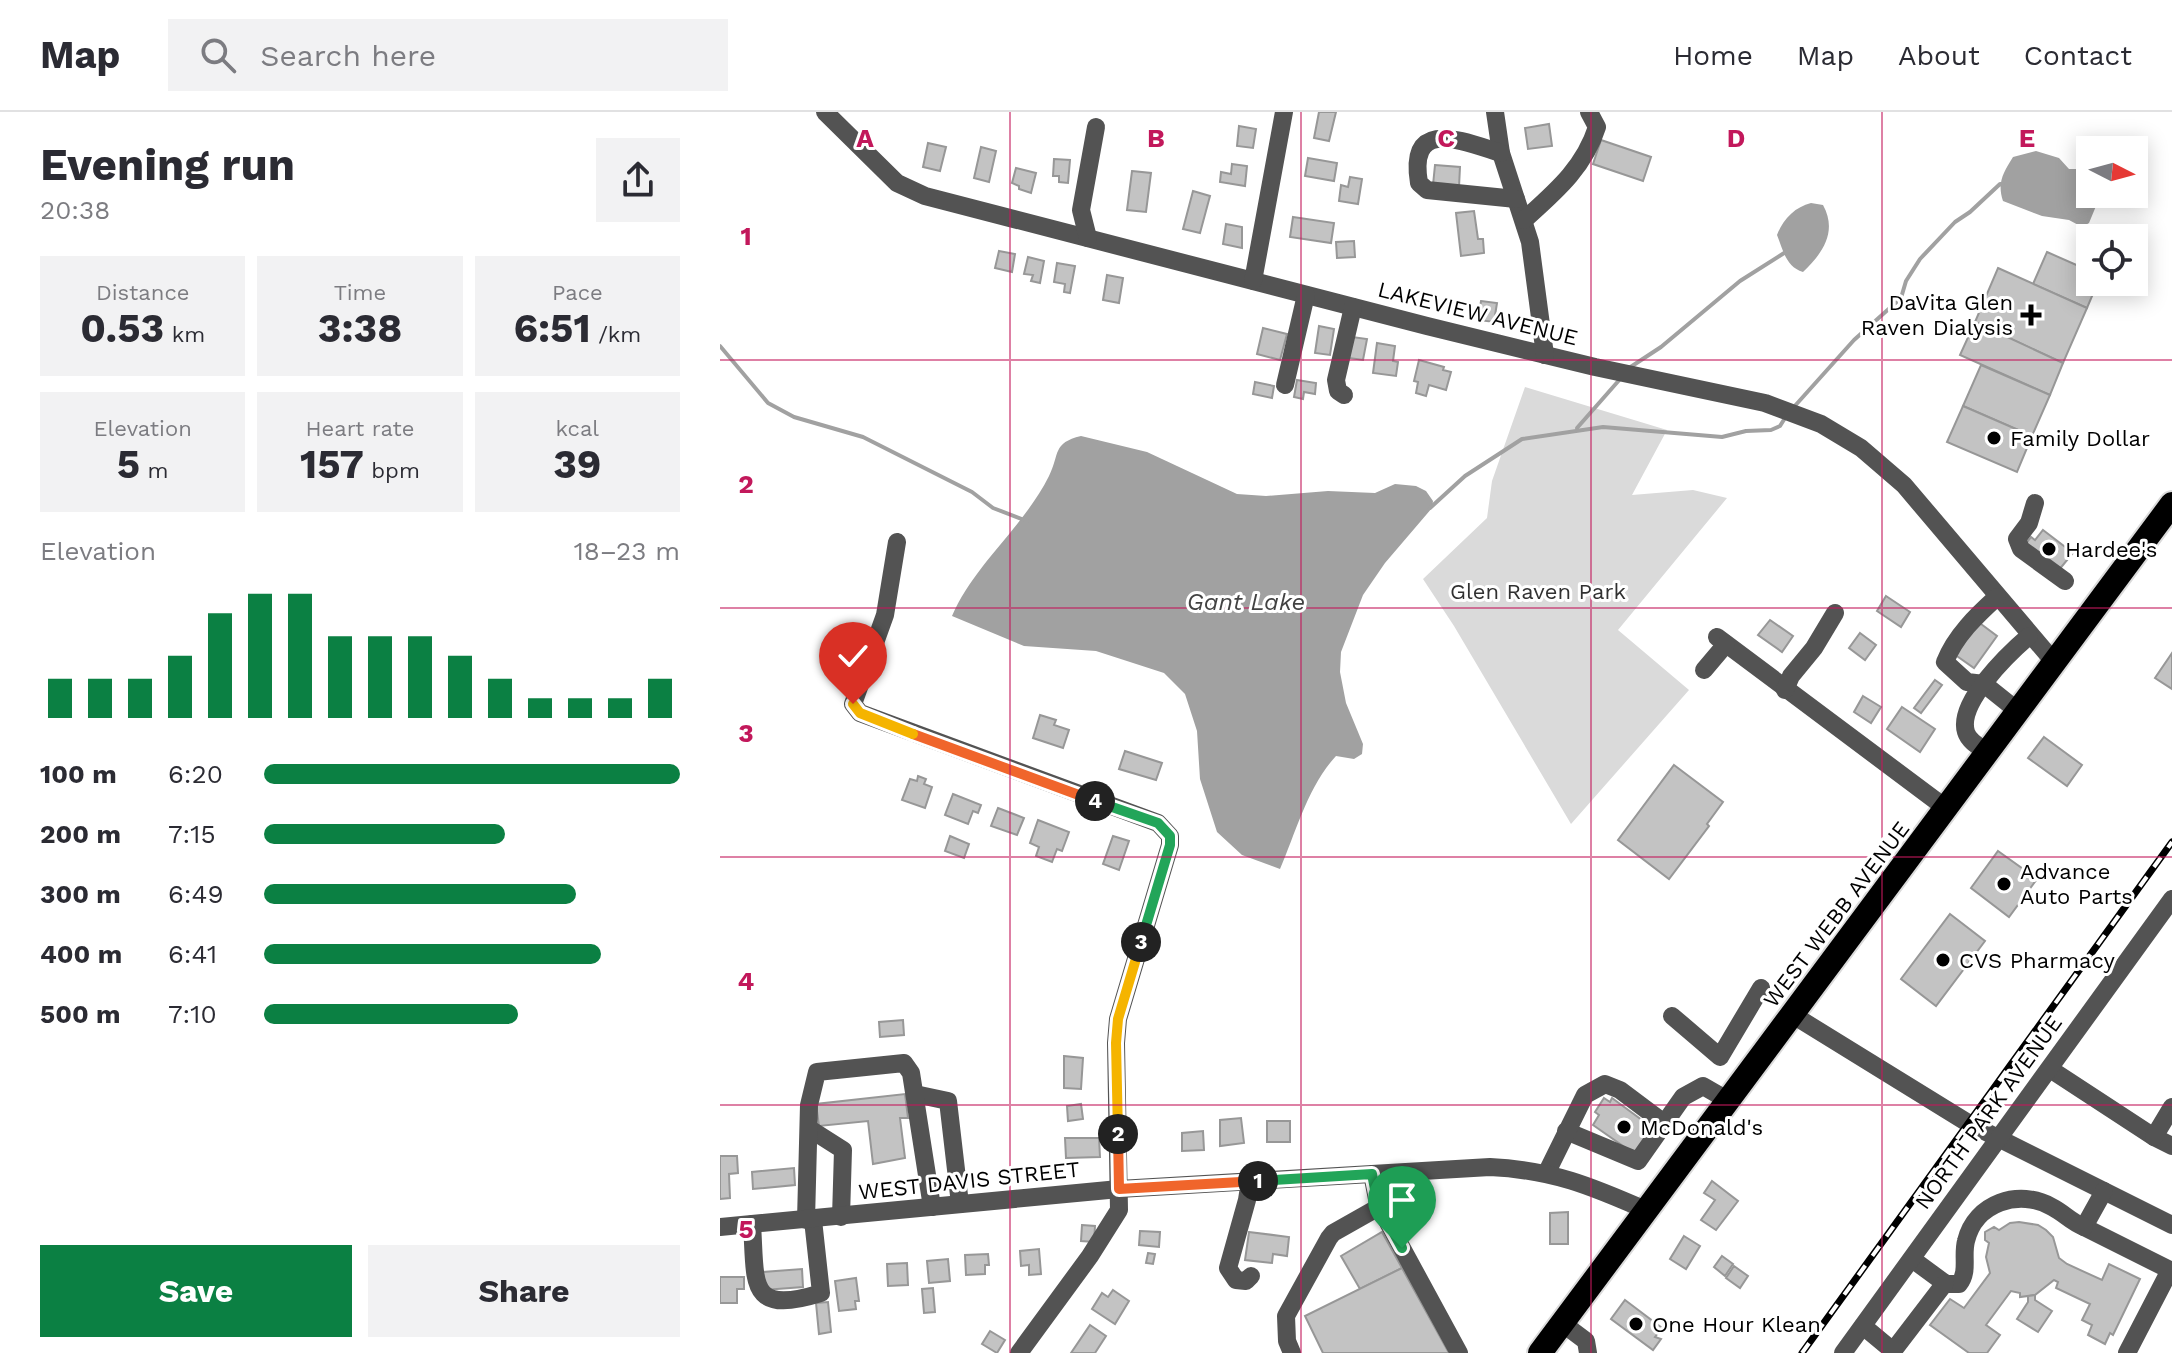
<!DOCTYPE html>
<meta charset="utf-8">
<style>
:root{--surface:#fff;--page:#f2f2f3;--text:#2b2b33;--muted:#7c7c81;--line:#e1e1e2;--accent:#0b8043}
body{margin:0;font-family:"Work Sans",sans-serif;background:var(--page);color:var(--text);height:100vh;display:flex;flex-direction:column;font-size:30px;white-space:nowrap}
*{box-sizing:border-box;margin:0}
p{font-size:26px;color:var(--muted)}
.icon{flex:none;width:44px;height:44px;fill:none;stroke:currentColor;stroke-width:2;stroke-linecap:round;stroke-linejoin:round}
.map{position:relative;flex:1;overflow:hidden}
.panel{display:flex;flex-direction:column;background:var(--surface);width:720px}
.panel>*{flex:none}
.needle{width:52px;rotate:96deg}
.buttons{position:absolute;left:1356px;top:24px;display:grid;gap:16px}
.buttons a{display:grid;place-items:center;width:72px;height:72px;border-radius:0px;background:var(--surface);box-shadow:0 4px 20px #0003;font-size:40px}
.pin{position:absolute;display:grid;place-items:center;width:68px;height:68px;color:#fff;margin:-82px -34px;border-radius:50% 50% 50% 0;rotate:-45deg;box-shadow:0 0 8px #0007}
.pin .icon{rotate:45deg}
.km{position:absolute;width:40px;height:40px;margin:-20px;border-radius:50%;background:#222;color:#fff;font-size:22px;line-height:40px;text-align:center}
.round{display:grid;place-items:center;flex:none;width:84px;height:84px;border-radius:0px;background:var(--page)}
.headline{display:flex;align-items:center;justify-content:space-between;height:136px;padding:0 40px}
h1{font-size:44px;font-weight:700;line-height:60px}
.metrics{display:grid;grid-template-columns:repeat(3,1fr);gap:12px;height:136px;padding:8px 40px}
.metrics div{display:grid;align-content:center;border-radius:0px;background:var(--page);text-align:center}
.metrics b{font-size:40px;font-weight:700}
.metrics small{font-size:22px;font-weight:400}
.metrics p{font-size:22px}
.chart{height:224px;padding:16px 40px}
.chart p{display:flex;justify-content:space-between}
.chart svg{width:100%;height:144px;margin-top:8px;stroke:var(--accent);stroke-width:6}
.cta{display:flex;gap:16px;margin-top:auto;padding:16px 40px}
.cta a{flex:1;height:92px;border-radius:0px;background:var(--accent);color:#fff;font-size:32px;font-weight:700;line-height:92px;text-align:center}
.cta a+a{background:var(--page);color:var(--text)}
ul{padding:0 40px;list-style:none;font-size:26px}
li{display:grid;grid-template-columns:128px 96px 1fr;align-items:center;height:60px}
li i{height:20px;border-radius:10px;background:var(--accent)}
header{display:flex;align-items:center;gap:48px;box-sizing:border-box;height:112px;padding:0 40px;background:var(--surface);border-bottom:2px solid var(--line)}
header strong{font-size:38px}
nav{display:flex;gap:44px;margin-inline-start:auto;font-size:28px}
.search{width:560px;height:72px;background:var(--page);display:flex;align-items:center;gap:20px;box-sizing:border-box;padding:0 28px;border-radius:0px;color:var(--muted);font-size:30px}
main{display:flex;flex:1;min-height:0}
.map>svg:first-child{display:block}
.green{fill:#dadada}
.water{fill:#a1a1a1}
.lines{fill:none;stroke-linecap:round;stroke-linejoin:round}
.stream{stroke:#a1a1a1;stroke-width:4}
.building{fill:#c3c3c3;stroke:#979797;stroke-width:2}
.highway-casing{stroke:#dbdbdb;stroke-width:28}
.minor{stroke:#535353;stroke-width:18}
.highway{stroke:#000;stroke-width:24}
.rail-casing{stroke:#000;stroke-width:7}
.rail{stroke:#fff;stroke-width:4;stroke-dasharray:12;stroke-linecap:butt}
.split-1-casing{stroke:#fff;stroke-width:16}
.split-2-casing{stroke:#fff;stroke-width:16}
.split-3-casing{stroke:#fff;stroke-width:16}
.split-4-casing{stroke:#fff;stroke-width:16}
.split-5-casing{stroke:#fff;stroke-width:16}
.split-6-casing{stroke:#fff;stroke-width:16}
.split-1{stroke:#22a559;stroke-width:10}
.split-2{stroke:#f0652b;stroke-width:10}
.split-3{stroke:#f5b400;stroke-width:10}
.split-4{stroke:#22a559;stroke-width:10}
.split-5{stroke:#f0652b;stroke-width:10}
.split-6{stroke:#f5b400;stroke-width:10}
.grid{fill:none;stroke:#c2185b;stroke-width:2;stroke-opacity:0.55}
.poi-dot{fill:#000;stroke:#fff;stroke-width:3}
.labels{text-anchor:middle;stroke-width:6;stroke-linejoin:round;paint-order:stroke}
.poi-label{font-size:22px;fill:#000;stroke:#fff;text-anchor:start}
.street-label{font-size:22px;fill:#000;stroke:#fff}
.park-label{font-size:22px;fill:#313131;stroke:#fff}
.water-label{font-size:24px;font-style:italic;fill:#424242;stroke:#fff}
.grid-label{font-size:26px;text-anchor:middle;font-weight:bold;fill:#c2185b;stroke:#fff;stroke-width:6;stroke-linejoin:round;paint-order:stroke}
</style>
<header>
<strong>Map</strong>
<div class="search"><svg class="icon" aria-label="search" viewBox="0 0 24 24"><circle cx="10" cy="10" r="6"/><path d="M15 15l6 6"/></svg>Search here</div>
<nav><a>Home</a><a>Map</a><a>About</a><a>Contact</a></nav>
</header>
<main>
<section class="panel">
<div class="headline"><div><h1>Evening run</h1><p>20:38</p></div><a class="round"><svg class="icon" aria-label="share" viewBox="0 0 24 24"><path d="M12 15V3M7 8l5-5 5 5M5 13v7h14v-7"/></svg></a></div>
<div class="metrics">
<div><p>Distance</p><b>0.53<small> km</small></b></div>
<div><p>Time</p><b>3:38</b></div>
<div><p>Pace</p><b>6:51<small> /km</small></b></div>
</div>
<div class="metrics">
<div><p>Elevation</p><b>5<small> m</small></b></div>
<div><p>Heart rate</p><b>157<small> bpm</small></b></div>
<div><p>kcal</p><b>39</b></div>
</div>
<div class="chart"><p><span>Elevation</span>18–23 m</p>
<svg viewBox="0 0 160 44" preserveAspectRatio="none"><path d="M5 44V32M15 44V32M25 44V32M35 44V25M45 44V12M55 44V6M65 44V6M75 44V19M85 44V19M95 44V19M105 44V25M115 44V32M125 44V38M135 44V38M145 44V38M155 44V32"/></svg>
</div>
<ul>
<li><b>100 m</b>6:20<i style="width:100%"></i></li>
<li><b>200 m</b>7:15<i style="width:58%"></i></li>
<li><b>300 m</b>6:49<i style="width:75%"></i></li>
<li><b>400 m</b>6:41<i style="width:81%"></i></li>
<li><b>500 m</b>7:10<i style="width:61%"></i></li>
</ul>
<div class="cta"><a>Save</a><a>Share</a></div>
</section>
<div class="map">
<svg width="1452" height="1241" viewBox="0 0 1452 1241">
<rect width="100%" height="100%" fill="#fff"/>
<polygon class="green" points="805,275 947,318 912,383 973,378 1007,386 898,518 969,578 851,712 734,514 703,467 767,406 772,369"/>
<g class="water">
<path d="M 1316,39 L 1339,46 L 1349,57 L 1370,57 L 1370,82 L 1381,82 L 1369,111 L 1362,115 L 1349,108 L 1322,104 L 1283,89 C 1277,71 1283,61 1293,45 Z"/>
<path d="M 1091,91 L 1103,93 C 1118,120 1102,142 1083,160 C 1066,155 1063,138 1057,123 C 1063,107 1075,95 1091,91 Z"/>
<path d="M 361,324 L 427,340 L 517,382 L 546,384 L 608,379 L 655,381 L 675,372 L 696,374 L 706,379 L 713,389 L 712,396 L 665,451 L 643,483 L 621,540 L 620,560 L 626,591 L 643,632 L 642,642 L 634,647 L 616,644 C 588,674 576,720 560,757 L 522,743 L 497,720 L 480,667 L 477,619 L 465,582 L 444,561 L 376,539 L 304,534 L 232,504 C 255,451 303,416 329,364 C 340,342 332,331 361,324 Z"/>
</g>
<g class="lines">
<g class="stream">
<polyline points="0,234 48,291 74,305 143,325 252,380 273,396 307,409"/>
<polyline points="909,256 941,235 1020,169 1069,138"/>
<polyline points="1073,296 1134,228 1181,186 1186,169 1200,147 1235,110 1250,100 1280,72 1283,73"/>
<polyline points="857,316 901,266"/>
<polyline points="710,396 745,364 802,327 883,315 1002,325 1026,319 1051,318 1060,314 1065,306"/>
</g>
</g>
<g class="building">
<polygon points="599,0 616,0 609,29 594,26"/>
<polygon points="829,12 832,34 808,37 805,16"/>
<polygon points="519,14 536,17 533,36 517,34"/>
<polygon points="881,28 931,45 923,69 873,52"/>
<polygon points="208,31 226,35 220,59 203,55"/>
<polygon points="261,35 276,39 269,70 254,66"/>
<polygon points="588,46 617,51 614,69 585,64"/>
<polygon points="334,47 350,48 348,71 339,70 339,64 333,64"/>
<polygon points="512,52 527,54 525,74 500,70 501,60 511,62"/>
<polygon points="715,53 740,55 739,75 713,73"/>
<polygon points="296,56 316,61 311,81 299,77 299,74 292,71"/>
<polygon points="412,59 431,61 426,100 407,98"/>
<polygon points="630,65 642,67 638,92 619,89 621,73 628,75"/>
<polygon points="473,79 490,84 480,121 463,117"/>
<polygon points="754,99 758,127 763,127 764,141 741,144 736,101"/>
<polygon points="573,105 614,111 611,131 570,125"/>
<polygon points="506,112 522,115 522,136 503,132"/>
<polygon points="634,129 635,145 617,146 616,130"/>
<polygon points="279,139 295,142 292,160 275,156"/>
<polygon points="1327,140 1370,159 1370,170 1378,170 1367,196 1313,172"/>
<polygon points="308,145 324,149 320,171 311,169 313,163 304,162"/>
<polygon points="337,151 355,154 350,181 344,180 345,172 334,170"/>
<polygon points="1278,156 1367,196 1343,251 1255,210"/>
<polygon points="387,163 403,166 399,191 383,188"/>
<polygon points="761,189 777,191 774,210 758,208"/>
<polygon points="1255,210 1343,251 1330,283 1240,243"/>
<polygon points="599,214 614,217 610,243 595,241"/>
<polygon points="543,216 567,222 560,248 537,242"/>
<polygon points="632,225 647,227 643,248 629,246"/>
<polygon points="657,231 675,234 673,249 678,250 676,264 653,261"/>
<polygon points="699,248 724,255 723,258 731,260 726,278 709,273 706,284 696,281 698,270 694,269"/>
<polygon points="1261,253 1330,283 1312,324 1243,294"/>
<polygon points="577,268 596,271 595,282 584,280 583,287 574,285"/>
<polygon points="535,270 554,274 552,286 533,282"/>
<polygon points="1243,294 1312,324 1297,360 1227,330"/>
<polygon points="1323,418 1353,441 1338,459 1305,433 1311,425 1315,428"/>
<polygon points="1166,484 1190,500 1181,515 1157,499"/>
<polygon points="1050,508 1073,524 1062,540 1038,523"/>
<polygon points="1257,509 1277,524 1254,556 1234,542"/>
<polygon points="1140,521 1156,533 1145,548 1129,536"/>
<polygon points="1452,541 1452,577 1435,566"/>
<polygon points="1215,568 1222,573 1201,601 1194,596"/>
<polygon points="1143,584 1161,595 1151,611 1134,600"/>
<polygon points="1182,595 1215,617 1200,640 1167,617"/>
<polygon points="320,603 336,608 334,613 349,618 343,636 313,626"/>
<polygon points="1324,625 1362,653 1347,674 1308,646"/>
<polygon points="405,639 442,651 436,668 399,657"/>
<polygon points="954,653 1003,690 987,712 989,714 949,767 898,728"/>
<polygon points="198,664 206,667 204,672 212,675 205,696 182,688 190,667 197,669"/>
<polygon points="233,682 261,693 258,701 253,699 248,712 225,703"/>
<polygon points="278,696 304,706 297,723 271,714"/>
<polygon points="318,708 349,720 342,739 337,737 332,750 316,744 319,735 310,731"/>
<polygon points="230,724 249,732 244,746 225,739"/>
<polygon points="393,724 409,729 399,758 383,752"/>
<polygon points="1278,739 1317,767 1289,805 1251,776"/>
<polygon points="1230,802 1265,829 1216,894 1181,867"/>
<polygon points="183,908 184,923 160,925 159,910"/>
<polygon points="344,944 363,946 361,977 344,976"/>
<polygon points="185,982 188,1006 180,1006 185,1046 153,1052 148,1009 99,1014 96,992"/>
<polygon points="884,986 890,990 892,986 934,1017 916,1043 873,1013 879,1003 875,1000"/>
<polygon points="361,992 363,1007 348,1009 347,994"/>
<polygon points="521,1006 524,1031 500,1034 500,1008"/>
<rect x="547" y="1009" width="23" height="21"/>
<polygon points="483,1019 484,1038 462,1039 462,1021"/>
<polygon points="345,1026 379,1026 380,1045 346,1046"/>
<polygon points="0,1044 17,1044 18,1061 9,1062 10,1086 0,1087"/>
<polygon points="74,1056 75,1073 33,1077 32,1060"/>
<polygon points="992,1069 1018,1089 996,1118 981,1108 995,1088 984,1081"/>
<polygon points="848,1100 848,1132 830,1132 830,1101"/>
<polygon points="1299,1110 1318,1113 1326,1118 1333,1125 1339,1146 1347,1152 1382,1168 1389,1152 1420,1167 1393,1223 1390,1221 1385,1232 1368,1223 1372,1213 1362,1208 1370,1192 1336,1176 1338,1170 1334,1168 1315,1183 1300,1185 1300,1181 1291,1179 1266,1213 1280,1223 1267,1241 1249,1241 1210,1213 1230,1187 1244,1196 1270,1161 1266,1145 1269,1131 1265,1128 1265,1120 1274,1115 1279,1118 1290,1111"/>
<polygon points="362,1113 375,1114 374,1130 361,1129"/>
<polygon points="420,1119 440,1120 439,1135 419,1133"/>
<polygon points="529,1120 569,1125 567,1144 553,1142 552,1151 525,1148"/>
<polygon points="662,1120 682,1156 640,1177 621,1144"/>
<polygon points="964,1124 980,1134 966,1157 950,1147"/>
<polygon points="319,1137 321,1162 309,1163 309,1153 301,1154 300,1139"/>
<polygon points="428,1141 435,1142 433,1152 426,1151"/>
<polygon points="268,1142 269,1153 265,1153 265,1162 246,1163 245,1143"/>
<polygon points="1002,1144 1013,1152 1005,1164 994,1155"/>
<polygon points="228,1147 230,1169 209,1171 207,1149"/>
<polygon points="187,1151 188,1173 168,1174 167,1152"/>
<polygon points="1014,1154 1028,1164 1020,1176 1006,1166"/>
<polygon points="682,1156 729,1241 603,1241 585,1204"/>
<polygon points="82,1157 83,1175 44,1178 43,1160"/>
<polygon points="0,1165 24,1165 24,1177 17,1177 17,1191 0,1191"/>
<polygon points="136,1166 139,1189 135,1189 136,1197 119,1199 115,1169"/>
<polygon points="213,1176 215,1200 204,1201 202,1177"/>
<polygon points="393,1178 409,1189 395,1212 372,1197 382,1181 388,1185"/>
<polygon points="1315,1183 1315,1188 1332,1199 1318,1220 1297,1207 1308,1190 1308,1184"/>
<polygon points="905,1188 942,1216 935,1225 941,1227 933,1238 891,1207"/>
<polygon points="108,1190 111,1220 99,1222 96,1191"/>
<polygon points="370,1213 386,1224 375,1241 351,1241"/>
<polygon points="270,1219 285,1228 277,1241 262,1232"/>
</g>
<g class="lines">
<defs>
<polyline id="highway" points="820,1241 1452,392"/>
</defs>
<use href="#highway" class="highway-casing"/>
<g class="minor">
<polyline points="105,0 177,71 205,84 707,214 875,255 1045,291 1101,312 1141,336 1184,373 1335,551"/>
<polyline points="775,0 781,41 810,130 825,243"/>
<path d="M 781,41 C 742,29 688,5 699,71 L 707,78 L 796,87"/>
<path d="M 804,108 C 835,80 864,56 877,15 L 869,0"/>
<polyline points="368,126 361,98 376,15"/>
<polyline points="533,169 564,0"/>
<polyline points="565,273 586,183"/>
<polyline points="624,283 618,279 616,268 633,195"/>
<polyline points="1315,391 1309,411 1297,427 1301,437 1345,469"/>
<polyline points="177,430 165,503 133,592 140,601 438,711 450,724 450,733 398,907 396,931 399,1098 370,1144 299,1241"/>
<path d="M 1277,485 C 1257,503 1235,524 1225,550 L 1247,570 L 1264,572 L 1299,600"/>
<polyline points="997,525 1227,697"/>
<polyline points="984,558 1006,532"/>
<polyline points="1065,578 1071,564 1094,536 1115,501"/>
<path d="M 1269,641 C 1260,635 1249,630 1246,620 C 1237,591 1288,542 1309,524"/>
<polyline points="1073,903 1248,1011 1452,1113"/>
<polyline points="952,904 1000,945 1041,876"/>
<polyline points="1330,957 1434,1025 1452,1034"/>
<polyline points="195,982 228,989 240,1092"/>
<polyline points="90,1017 123,1038 121,1105"/>
<polyline points="846,1019 918,1049 963,985 983,974 1009,989"/>
<polyline points="1434,1025 1452,995"/>
<polyline points="827,1060 865,983 885,972 900,978 944,1011"/>
<polyline points="652,1062 658,1092 739,1241"/>
<polyline points="530,1069 527,1088 508,1156 516,1168 526,1169 531,1164"/>
<polyline points="1384,1079 1364,1115 1450,1158 1407,1241"/>
<polyline points="86,1108 89,993 97,960 184,951 191,961 212,1095"/>
<path d="M 32,1112 C 36,1171 27,1204 101,1181 L 93,1108"/>
<path d="M 0,1115 L 399,1077 L 770,1055 C 833,1058 871,1074 928,1099"/>
<path d="M 1192,1147 L 1226,1172 L 1239,1172 C 1249,1160 1242,1144 1246,1129 C 1255,1091 1299,1076 1332,1095 C 1344,1101 1351,1110 1364,1115"/>
<polyline points="842,1211 866,1229 868,1241"/>
<polyline points="1143,1214 1173,1239 1225,1171"/>
<polyline points="572,1241 567,1229 566,1204 609,1126 613,1121 659,1095"/>
<polyline points="1123,1241 1452,787"/>
</g>
<use href="#highway" class="highway"/>
<defs>
<polyline id="rail" points="1082,1241 1452,730"/>
</defs>
<use href="#rail" class="rail-casing"/>
<use href="#rail" class="rail"/>
</g>
<g class="lines">
<defs>
<polyline id="split-1" points="538,1069 652,1062 658,1092 682,1136"/>
<polyline id="split-2" points="398,1022 399,1077 538,1069"/>
<polyline id="split-3" points="398,1022 396,931 398,907 421,830"/>
<polyline id="split-4" points="375,689 438,711 450,724 450,733 421,830"/>
<polyline id="split-5" points="193,622 375,689"/>
<polyline id="split-6" points="133,592 140,601 193,622"/>
</defs>
<use href="#split-1" class="split-1-casing"/>
<use href="#split-2" class="split-2-casing"/>
<use href="#split-3" class="split-3-casing"/>
<use href="#split-4" class="split-4-casing"/>
<use href="#split-5" class="split-5-casing"/>
<use href="#split-6" class="split-6-casing"/>
<use href="#split-1" class="split-1"/>
<use href="#split-2" class="split-2"/>
<use href="#split-3" class="split-3"/>
<use href="#split-4" class="split-4"/>
<use href="#split-5" class="split-5"/>
<use href="#split-6" class="split-6"/>
</g>
<path class="grid" d="M 290,0 L 290,1241M 581,0 L 581,1241M 871,0 L 871,1241M 1162,0 L 1162,1241M 0,248 L 1452,248M 0,496 L 1452,496M 0,745 L 1452,745M 0,993 L 1452,993"/>
<g class="poi-dot">
<path d="M1307 191h8v8h8v8h-8v8h-8v-8h-8v-8h8z"/>
<circle cx="1274" cy="326" r="8"/>
<circle cx="1329" cy="437" r="8"/>
<circle cx="1284" cy="772" r="8"/>
<circle cx="1223" cy="848" r="8"/>
<circle cx="904" cy="1015" r="8"/>
<circle cx="916" cy="1212" r="8"/>
</g>
<g class="labels">
<g class="poi-label">
<text x="1293" y="198" text-anchor="end">DaVita Glen<tspan x="1293" dy="25">Raven Dialysis</tspan></text>
<text x="1290" y="334">Family Dollar</text>
<text x="1345" y="445">Hardee's</text>
<text x="1300" y="767">Advance<tspan x="1300" dy="25">Auto Parts</tspan></text>
<text x="1239" y="856">CVS Pharmacy</text>
<text x="920" y="1023">McDonald's</text>
<text x="932" y="1220">One Hour Klean</text>
</g>
<g class="street-label">
<text transform="translate(758 201) rotate(14)" y="8">LAKEVIEW AVENUE</text>
<text transform="translate(1116 802) rotate(-53)" y="8">WEST WEBB AVENUE</text>
<text transform="translate(1268 1000) rotate(-54)" y="8">NORTH PARK AVENUE</text>
<text transform="translate(249 1068) rotate(-6)" y="8">WEST DAVIS STREET</text>
</g>
<g class="park-label">
<text x="818" y="487">Glen Raven Park</text>
</g>
<g class="water-label">
<text x="526" y="498">Gant Lake</text>
</g>
</g>
<g class="grid-label">
<text x="145" y="35">A</text>
<text x="436" y="35">B</text>
<text x="726" y="35">C</text>
<text x="1016" y="35">D</text>
<text x="1307" y="35">E</text>
<text x="26" y="133">1</text>
<text x="26" y="381">2</text>
<text x="26" y="630">3</text>
<text x="26" y="878">4</text>
<text x="26" y="1126">5</text>
</g>
</svg>
<div class="buttons">
<a><svg class="needle" viewBox="-14 -14 28 28"><path d="M0-13l5 13h-10z" fill="#e53935"/><path d="M0 13l5-13h-10z" fill="#7c7c81"/></svg></a>
<a><svg class="icon" aria-label="locate" viewBox="0 0 24 24"><circle cx="12" cy="12" r="6"/><path d="M12 2v4M12 18v4M2 12h4M18 12h4"/></svg></a>
</div>
<div class="pin" style="left:682px;top:1136px;background:#1e9e55"><svg class="icon" aria-label="arrive" viewBox="0 0 24 24"><path d="M6 21V4h12l-3 4 3 4H6"/></svg></div>
<div class="pin" style="left:133px;top:592px;background:#d93025"><svg class="icon" aria-label="check" viewBox="0 0 24 24"><path d="M5 12l5 5 9-10"/></svg></div>
<b class="km" style="left:538px;top:1069px">1</b>
<b class="km" style="left:398px;top:1022px">2</b>
<b class="km" style="left:421px;top:830px">3</b>
<b class="km" style="left:375px;top:689px">4</b>
</div>
</main>
